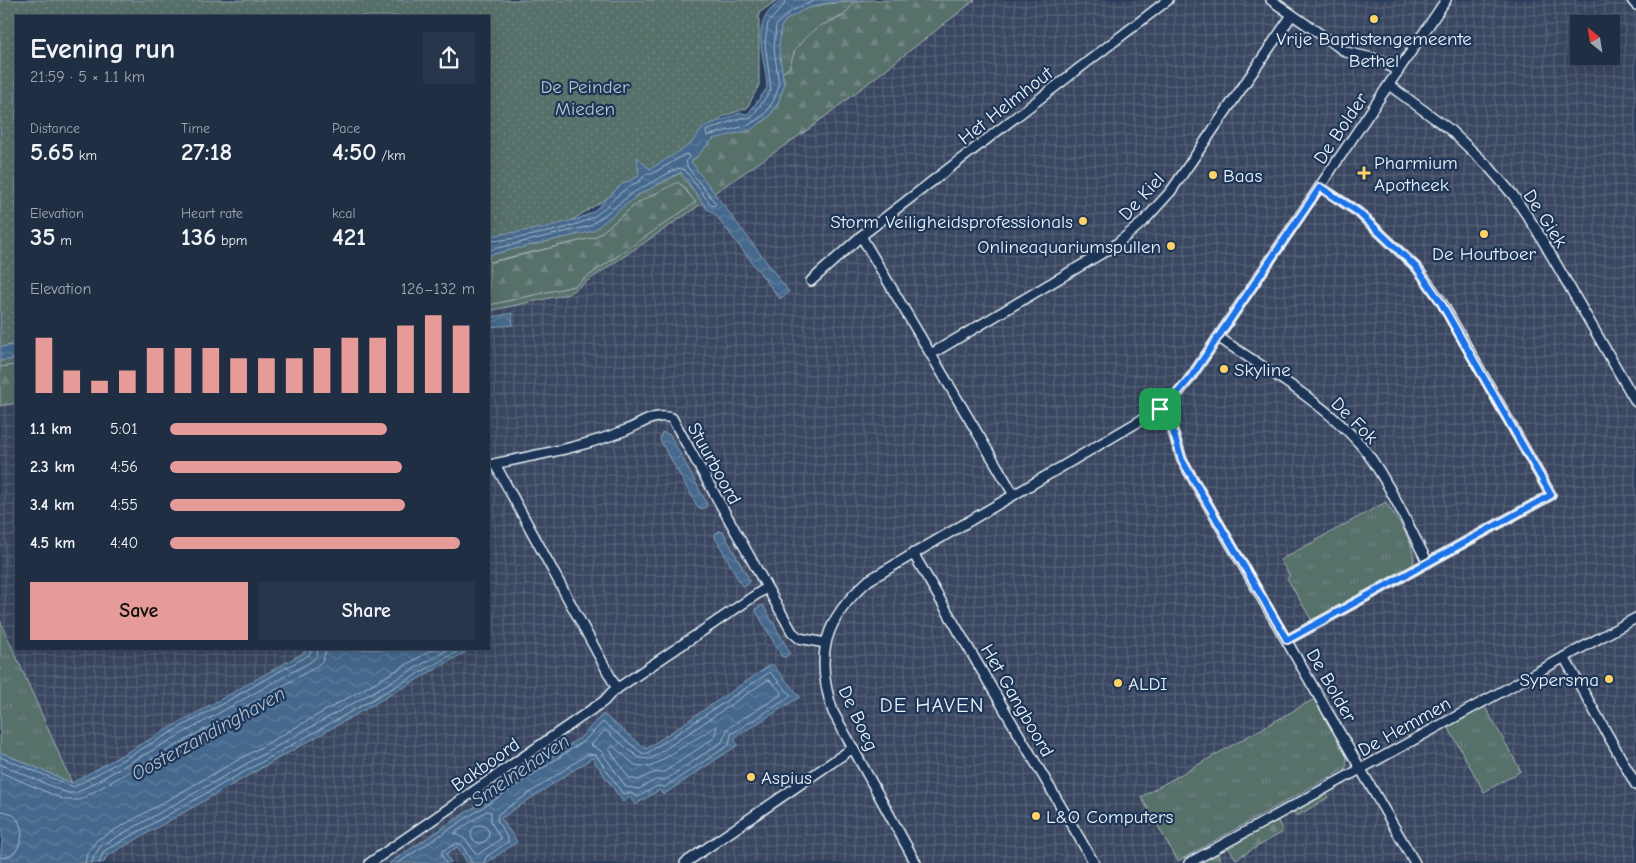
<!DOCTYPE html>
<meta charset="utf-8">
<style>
:root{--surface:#202e44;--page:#28364b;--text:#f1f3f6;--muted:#a2a8b2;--line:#3d4a5d;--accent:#e69b98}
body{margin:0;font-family:"Comic Neue",sans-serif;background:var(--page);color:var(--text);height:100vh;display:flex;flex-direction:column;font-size:19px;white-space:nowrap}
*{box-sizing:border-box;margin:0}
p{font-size:16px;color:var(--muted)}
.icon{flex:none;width:28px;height:28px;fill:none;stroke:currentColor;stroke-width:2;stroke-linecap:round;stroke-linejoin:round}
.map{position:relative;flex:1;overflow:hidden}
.sheet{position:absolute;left:15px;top:15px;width:475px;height:635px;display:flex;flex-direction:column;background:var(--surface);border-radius:0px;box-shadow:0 5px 20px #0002,0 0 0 1px var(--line)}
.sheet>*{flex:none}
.needle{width:32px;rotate:330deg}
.controls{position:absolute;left:1570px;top:15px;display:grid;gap:10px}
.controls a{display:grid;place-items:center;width:50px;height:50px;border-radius:0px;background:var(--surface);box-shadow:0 5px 20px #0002,0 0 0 1px var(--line);font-size:25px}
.pin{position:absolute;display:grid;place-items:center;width:42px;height:42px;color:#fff;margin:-21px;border-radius:10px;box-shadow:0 2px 8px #0006}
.round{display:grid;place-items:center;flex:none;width:52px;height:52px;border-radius:0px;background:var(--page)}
.summary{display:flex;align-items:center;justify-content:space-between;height:85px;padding:0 15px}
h1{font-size:28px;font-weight:600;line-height:38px}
.metrics{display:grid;grid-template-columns:repeat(3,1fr);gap:8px;height:85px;padding:5px 15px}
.metrics div{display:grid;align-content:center}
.metrics b{font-size:25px;font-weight:600}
.metrics small{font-size:14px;font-weight:400}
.metrics p{font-size:14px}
.chart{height:140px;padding:10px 15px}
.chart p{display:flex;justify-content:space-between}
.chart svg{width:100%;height:90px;margin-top:5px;stroke:var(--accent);stroke-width:6}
.cta{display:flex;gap:10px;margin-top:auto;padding:10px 15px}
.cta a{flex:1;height:58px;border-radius:0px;background:var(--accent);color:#111;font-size:20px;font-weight:600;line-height:58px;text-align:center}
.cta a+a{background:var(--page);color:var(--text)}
ul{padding:0 15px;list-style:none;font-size:16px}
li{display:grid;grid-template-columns:80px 60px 1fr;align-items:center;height:38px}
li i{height:12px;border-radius:6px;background:var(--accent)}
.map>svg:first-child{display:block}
.industrial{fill:url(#industrial-grid);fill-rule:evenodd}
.grass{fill:url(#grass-tufts);stroke:#a0b0b2}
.forest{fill:url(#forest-firs);stroke:#a0b0b2}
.park{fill:url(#park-dots);stroke:#a0b0b2}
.water{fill:url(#water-waves);stroke:#869fb7}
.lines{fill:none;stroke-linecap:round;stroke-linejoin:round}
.shore{stroke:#a7bacd;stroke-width:1}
.street-casing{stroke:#e8f1f8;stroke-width:12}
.street{stroke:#1d3557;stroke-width:9}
.route-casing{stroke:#fff;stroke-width:10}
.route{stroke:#1a73e8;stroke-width:6}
.poi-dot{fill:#ffd166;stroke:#1d3557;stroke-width:2}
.labels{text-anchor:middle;stroke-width:4.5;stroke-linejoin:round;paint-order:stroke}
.poi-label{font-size:19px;fill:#e8f1f8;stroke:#1d3557;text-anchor:start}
.park-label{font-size:19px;fill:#b5c4c7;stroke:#1d3557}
.street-label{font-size:19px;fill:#e8f1f8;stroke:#1d3557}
.water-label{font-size:20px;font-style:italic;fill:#afc1d2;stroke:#1d3557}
.quarter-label{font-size:21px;letter-spacing:1px;fill:#e8f1f8;stroke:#1d3557}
</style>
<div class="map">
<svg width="1636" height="863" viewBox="0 0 1636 863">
<defs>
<pattern id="industrial-grid" width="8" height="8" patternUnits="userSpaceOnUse" patternTransform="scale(1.25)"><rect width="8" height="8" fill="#3a4760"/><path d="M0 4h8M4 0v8" fill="none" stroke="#566278"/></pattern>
<pattern id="grass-tufts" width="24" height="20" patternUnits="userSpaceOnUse" patternTransform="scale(1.25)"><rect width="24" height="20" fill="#576f6b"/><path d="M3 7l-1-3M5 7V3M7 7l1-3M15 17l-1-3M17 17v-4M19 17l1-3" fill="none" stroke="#6f8481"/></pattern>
<pattern id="forest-firs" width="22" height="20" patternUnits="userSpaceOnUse" patternTransform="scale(1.25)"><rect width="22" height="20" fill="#576f6b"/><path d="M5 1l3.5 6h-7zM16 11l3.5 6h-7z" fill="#6f8481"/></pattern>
<pattern id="park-dots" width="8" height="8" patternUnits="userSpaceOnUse" patternTransform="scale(1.25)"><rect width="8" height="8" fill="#576f6b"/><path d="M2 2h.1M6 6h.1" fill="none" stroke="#6f8481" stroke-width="1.8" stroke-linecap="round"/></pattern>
<pattern id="water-waves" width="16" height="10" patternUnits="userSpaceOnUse" patternTransform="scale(1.25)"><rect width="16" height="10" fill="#45688c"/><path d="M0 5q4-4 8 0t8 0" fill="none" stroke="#607e9d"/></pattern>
</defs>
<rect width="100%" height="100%" fill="#2a3d5b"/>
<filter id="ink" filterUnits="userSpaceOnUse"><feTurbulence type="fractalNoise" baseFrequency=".02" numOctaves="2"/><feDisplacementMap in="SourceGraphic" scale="10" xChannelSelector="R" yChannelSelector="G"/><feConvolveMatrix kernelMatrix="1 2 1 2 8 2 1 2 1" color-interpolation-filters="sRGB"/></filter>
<g filter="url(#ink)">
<path class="industrial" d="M 957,0 L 1636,0 L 1636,863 L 96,863 L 0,754 L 0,400 L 16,397 L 16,649 L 489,649 L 489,298 L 568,281 L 777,144 ZM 1579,24 L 1611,24 L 1611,56 L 1579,56 Z"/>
<g class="grass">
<path d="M 855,2 L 847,14 L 829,21 L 795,50 L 789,68 L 782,73 C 779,60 775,39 781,27 C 793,4 833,3 855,2 Z"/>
<polygon points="682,172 681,175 703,203 568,294 489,311 489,305 574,286 695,202 682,184 634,206 596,237 489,262 489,255 579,234 637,196"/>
<polygon points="16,359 16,365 0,367 0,361"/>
<path d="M 1386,502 C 1397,520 1417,544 1413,566 L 1312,621 L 1287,578 L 1290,576 L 1280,560 Z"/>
<polygon points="0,620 72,783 0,752"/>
<polygon points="1314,699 1347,757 1346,768 1178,861 1141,797"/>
<polygon points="1484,705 1521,771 1484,792 1447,725"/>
</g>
<g class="forest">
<polygon points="864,0 975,0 809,129 714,193 691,162 713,139 763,122 769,117 778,103 785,82 782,73 789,68 795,50 806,37 820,26 842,17 855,2"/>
<polygon points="678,182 696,202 574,286 489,305 489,263 596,237 639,202"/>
<polygon points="16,365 16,403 0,406 0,367"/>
<polygon points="1326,792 1329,797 1297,816 1292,810"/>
<polygon points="1277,819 1283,832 1236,859 1227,846"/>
<polygon points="1216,852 1223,863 1196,863"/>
</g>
<polygon class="park" points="0,0 777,0 759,13 759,85 747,108 722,117 698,141 561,227 489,241 489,16 16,16 16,344 0,347"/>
<g class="water">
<path d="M 783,0 L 864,0 L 825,3 L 803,10 L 785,21 L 781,27 L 779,48 L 784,86 L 778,103 L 769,117 L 751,130 L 713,139 L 691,162 L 789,292 L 780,299 L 715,214 L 707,209 L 681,172 L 637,196 L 593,231 L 489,255 L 489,236 L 543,228 L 580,218 L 593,212 L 622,184 L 639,176 L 637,157 L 650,169 L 685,148 L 693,141 L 703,127 L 740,113 L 748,114 L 767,88 C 766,56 746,21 783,0 Z"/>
<polygon points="512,313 513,325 489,327 489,318"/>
<polygon points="16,345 16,359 0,361 0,347"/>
<polygon points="662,432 670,435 707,504 706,507 702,509 698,507 660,440"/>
<polygon points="719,531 723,532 750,581 746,586 742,586 715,537 716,533"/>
<polygon points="763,605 790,653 786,657 782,657 755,609"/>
<path d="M 310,649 L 469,650 L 107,856 L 103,863 L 0,863 C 0,849 5,837 0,824 L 0,752 L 72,783 Z"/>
<polygon points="772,664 800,697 734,738 738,745 663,795 659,790 635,805 630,797 623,802 592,758 501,818 517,842 486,863 468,863 457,847 446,854 451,862 449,863 389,863 581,737 603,714 646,749"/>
</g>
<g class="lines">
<g class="shore">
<polyline points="785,0 784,5 768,23 765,43 771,90 751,118 740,118 706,131 707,136 749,125 765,114 774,100 779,85 774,48 776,25 791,11 816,0"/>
<path d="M 489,241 C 513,240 575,229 595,216 C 605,209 614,198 624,190 C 631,184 641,183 645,174 L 652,174 L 686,154 L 689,156 L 686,162 L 688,168 L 716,204 L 714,206 L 711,205 L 685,170 L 678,168 L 634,192 L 590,226 L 489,250"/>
<polygon points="768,680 771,681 781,692 781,695 728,728 722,742 665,780 655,780 639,789 626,787 601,751 591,745 605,730 639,758 650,759"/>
<polygon points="717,726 714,738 664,772 653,773 638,780 629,778 609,749 613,746 635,765 650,767"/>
<polyline points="0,757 74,787 309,655 312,649"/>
<polyline points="0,764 67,793 76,793 312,661 317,655 318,649"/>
<polyline points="0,772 65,800 79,800 316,667 323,660 326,649"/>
<path d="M 0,811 C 14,811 21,821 22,834 C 20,848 15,857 0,858"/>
<polygon points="487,811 491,812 491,822 501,839 477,855 466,840 455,833"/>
<circle cx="480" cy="834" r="9"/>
<polyline points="85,863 87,853 97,840 434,649"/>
<polyline points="92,863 94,856 101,846 449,649"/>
<polyline points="99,863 104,851 462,649"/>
<polyline points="398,863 584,741 603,722 642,753 646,754 770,672 790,694 790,697 731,734 729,745 665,787 657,786 638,797 631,793 623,794 596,755 588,754 498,814 497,820 509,841 486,857 484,863"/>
<polyline points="446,863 442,856 442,851 457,843 462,845 472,863"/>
</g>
<defs>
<g id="street">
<polyline points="1271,0 1346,52 1381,60 1398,72"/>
<polyline points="1632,0 1636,5"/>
<polyline points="1389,85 1449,129 1488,166 1513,195 1536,229 1636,402"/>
<polyline points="861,236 1014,495"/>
<polyline points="811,281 861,236 1168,0"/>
<path d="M 1218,337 C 1266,370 1321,400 1360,444 C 1385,473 1409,528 1428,563"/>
<polyline points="931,354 1114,246 1143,222 1171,191 1292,15"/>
<polyline points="495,464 617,689"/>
<path d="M 489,465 C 535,455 582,448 626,430 C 644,423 653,413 672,418 L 792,632 L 799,638 L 825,643"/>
<polyline points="913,553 1094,863"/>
<polyline points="1287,640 1551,495 1441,301 1417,268 1358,212 1320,187"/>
<polyline points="1564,657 1636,785"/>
<polyline points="370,863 604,701 612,692 766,588"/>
<polyline points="685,863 853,748"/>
<path d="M 916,863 L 833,712 C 814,655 824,619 869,580 L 1160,409"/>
<polyline points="1189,863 1636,618"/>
<polyline points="1415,863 1182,460 1171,425 1160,409 1175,397 1191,377 1446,0"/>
</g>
</defs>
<use href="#street" class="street-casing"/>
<use href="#street" class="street"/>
</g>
</g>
<g class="lines" filter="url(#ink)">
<defs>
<polygon id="route" points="1320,187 1358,212 1417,268 1440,301 1551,495 1287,640 1182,460 1171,425 1160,409 1174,397 1191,377"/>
</defs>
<use href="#route" class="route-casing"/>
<use href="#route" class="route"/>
</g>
<g class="poi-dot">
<circle cx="1374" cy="19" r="5"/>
<path d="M1361.5 165.5h5v5h5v5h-5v5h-5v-5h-5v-5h5z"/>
<circle cx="1213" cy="175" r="5"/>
<circle cx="1083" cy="221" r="5"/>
<circle cx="1484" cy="234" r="5"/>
<circle cx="1171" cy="246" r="5"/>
<circle cx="1224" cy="369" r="5"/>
<circle cx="1609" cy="679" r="5"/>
<circle cx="1118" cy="683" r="5"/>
<circle cx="751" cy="777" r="5"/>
<circle cx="1036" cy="816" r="5"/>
</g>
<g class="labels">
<g class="poi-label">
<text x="1374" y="45" text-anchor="middle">Vrije Baptistengemeente<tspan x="1374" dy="22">Bethel</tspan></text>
<text x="1374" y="169">Pharmium<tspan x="1374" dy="22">Apotheek</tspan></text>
<text x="1223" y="182">Baas</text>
<text x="1073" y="228" text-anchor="end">Storm Veiligheidsprofessionals</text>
<text x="1161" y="253" text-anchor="end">Onlineaquariumspullen</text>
<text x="1484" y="260" text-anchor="middle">De Houtboer</text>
<text x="1234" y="376">Skyline</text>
<text x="1599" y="686" text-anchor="end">Sypersma</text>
<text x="1128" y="690">ALDI</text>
<text x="761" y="784">Aspius</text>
<text x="1046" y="823">L&amp;O Computers</text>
</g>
<g class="park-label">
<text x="585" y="93">De Peinder<tspan x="585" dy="22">Mieden</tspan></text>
</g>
<g class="street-label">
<text transform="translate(1005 105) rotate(-38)" y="7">Het Helmhout</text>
<text transform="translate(1340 128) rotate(-56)" y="7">De Bolder</text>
<text transform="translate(1141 196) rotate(-47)" y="7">De Kiel</text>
<text transform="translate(1546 218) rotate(57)" y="7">De Giek</text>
<text transform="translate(1355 420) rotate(45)" y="7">De Fok</text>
<text transform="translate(715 463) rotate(61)" y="7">Stuurboord</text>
<text transform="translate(1332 685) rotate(60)" y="7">De Bolder</text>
<text transform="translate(1018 700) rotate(60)" y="7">Het Gangboord</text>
<text transform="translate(859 718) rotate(65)" y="7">De Boeg</text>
<text transform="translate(1404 726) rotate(-29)" y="7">De Hemmen</text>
<text transform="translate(485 764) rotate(-35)" y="7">Bakboord</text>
</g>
<g class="water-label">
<text transform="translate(208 733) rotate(-29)" y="7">Oosterzandinghaven</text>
<text transform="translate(520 770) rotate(-34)" y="7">Smelnehaven</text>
</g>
<g class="quarter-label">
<text x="932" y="712">DE HAVEN</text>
</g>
</g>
</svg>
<div class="controls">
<a><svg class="needle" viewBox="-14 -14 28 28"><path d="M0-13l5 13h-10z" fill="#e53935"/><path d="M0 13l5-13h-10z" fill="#a2a8b2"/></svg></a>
</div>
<div class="pin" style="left:1160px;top:409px;background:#1e9e55"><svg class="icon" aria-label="arrive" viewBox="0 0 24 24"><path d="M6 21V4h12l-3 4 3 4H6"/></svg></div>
<section class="sheet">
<div class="summary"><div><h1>Evening run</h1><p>21:59 · 5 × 1.1 km</p></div><a class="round"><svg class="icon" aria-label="share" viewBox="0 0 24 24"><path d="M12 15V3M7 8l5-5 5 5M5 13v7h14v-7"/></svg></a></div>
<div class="metrics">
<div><p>Distance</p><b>5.65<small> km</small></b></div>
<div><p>Time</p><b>27:18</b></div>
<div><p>Pace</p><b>4:50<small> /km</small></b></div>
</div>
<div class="metrics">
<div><p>Elevation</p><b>35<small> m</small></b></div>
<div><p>Heart rate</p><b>136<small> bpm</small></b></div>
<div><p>kcal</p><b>421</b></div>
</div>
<div class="chart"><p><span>Elevation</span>126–132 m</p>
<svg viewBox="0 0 160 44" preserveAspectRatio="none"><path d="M5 44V17M15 44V33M25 44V38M35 44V33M45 44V22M55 44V22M65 44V22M75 44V27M85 44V27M95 44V27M105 44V22M115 44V17M125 44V17M135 44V11M145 44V6M155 44V11"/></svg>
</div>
<ul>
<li><b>1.1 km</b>5:01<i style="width:71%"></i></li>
<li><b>2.3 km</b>4:56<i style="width:76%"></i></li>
<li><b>3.4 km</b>4:55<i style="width:77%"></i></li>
<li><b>4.5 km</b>4:40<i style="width:95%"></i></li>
</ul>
<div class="cta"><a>Save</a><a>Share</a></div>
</section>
</div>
